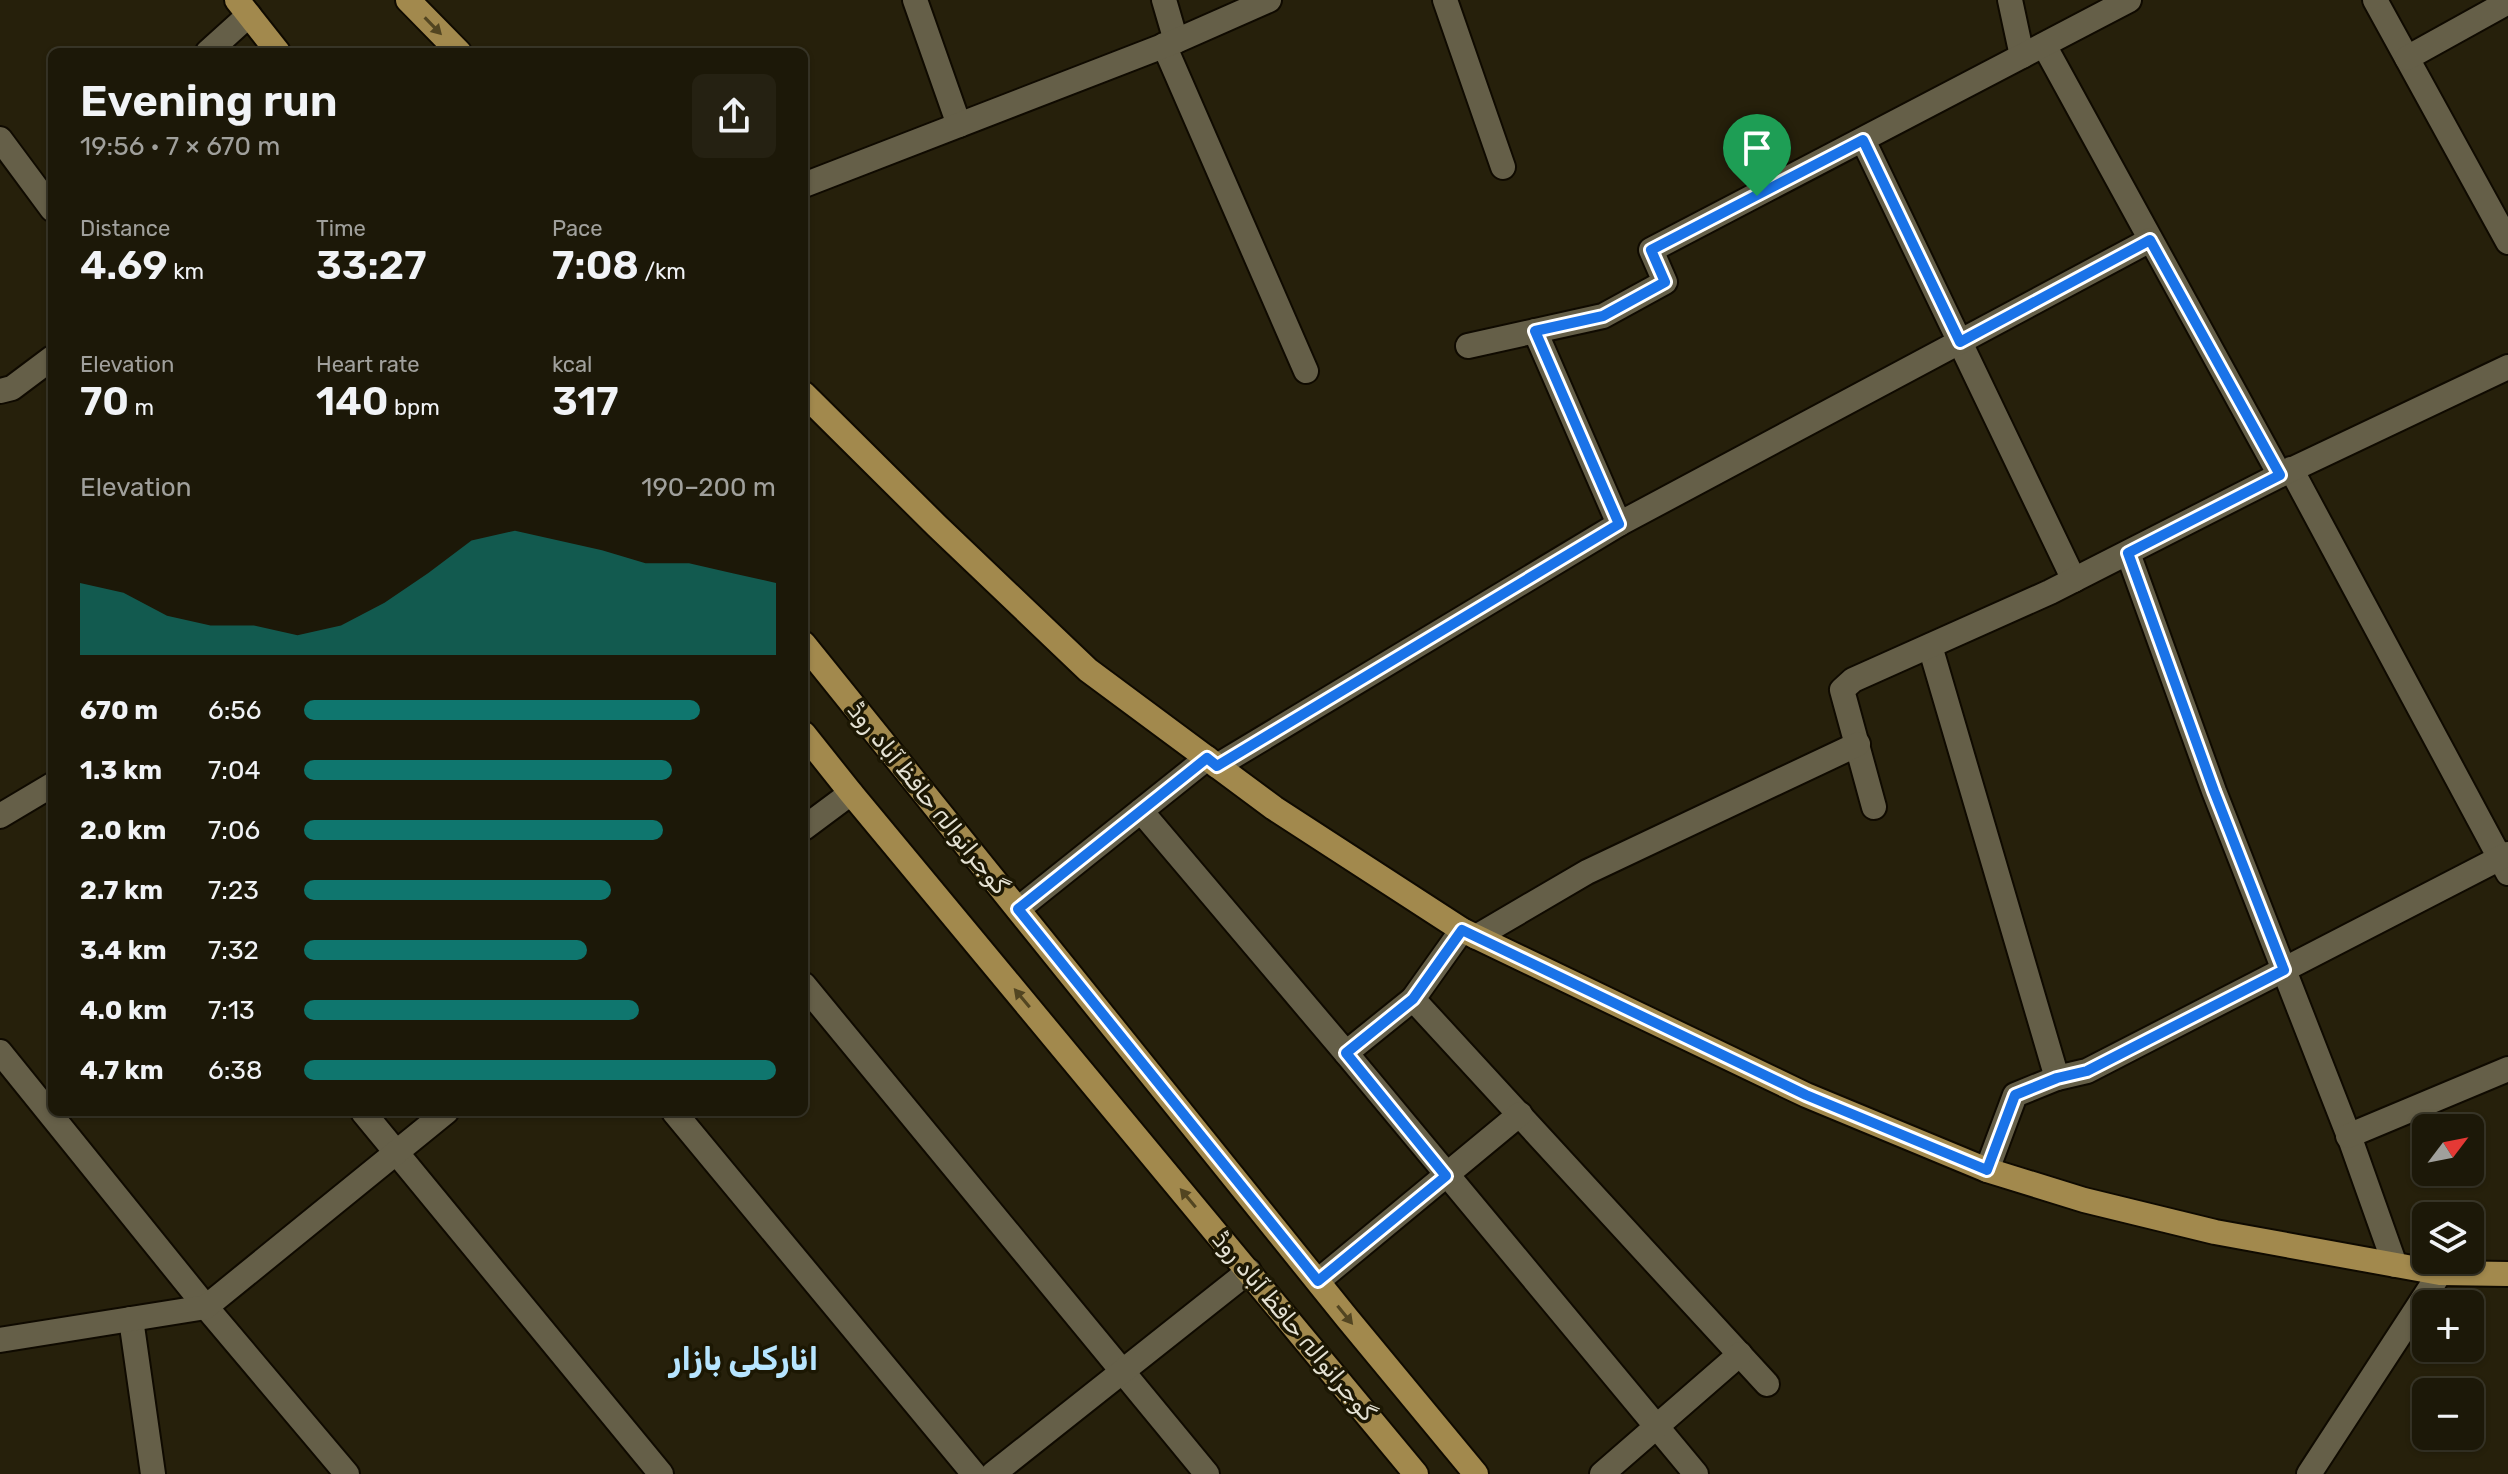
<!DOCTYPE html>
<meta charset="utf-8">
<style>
:root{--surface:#1c1808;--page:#252112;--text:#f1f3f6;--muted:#a0a09c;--line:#3a3729;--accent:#0f766e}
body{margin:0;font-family:Rubik,Cairo,sans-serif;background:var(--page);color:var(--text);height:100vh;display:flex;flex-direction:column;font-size:30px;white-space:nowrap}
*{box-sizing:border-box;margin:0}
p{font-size:26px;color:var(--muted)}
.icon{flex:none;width:44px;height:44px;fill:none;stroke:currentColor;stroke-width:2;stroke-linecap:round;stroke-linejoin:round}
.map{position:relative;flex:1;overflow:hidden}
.panel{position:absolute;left:48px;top:48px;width:760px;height:1068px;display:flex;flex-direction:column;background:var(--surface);border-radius:12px;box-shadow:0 2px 6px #0004,0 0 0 2px var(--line)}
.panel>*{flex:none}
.needle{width:52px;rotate:58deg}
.controls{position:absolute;left:2412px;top:1114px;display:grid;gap:16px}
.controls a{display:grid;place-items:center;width:72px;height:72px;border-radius:12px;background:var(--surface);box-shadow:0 2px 6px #0004,0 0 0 2px var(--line);font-size:40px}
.pin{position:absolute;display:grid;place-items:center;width:68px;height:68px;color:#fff;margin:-82px -34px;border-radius:50% 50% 50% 0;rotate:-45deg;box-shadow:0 0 8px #0007}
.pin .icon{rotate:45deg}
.round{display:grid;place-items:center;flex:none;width:84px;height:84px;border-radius:12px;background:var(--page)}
.overview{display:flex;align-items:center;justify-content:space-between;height:136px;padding:0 32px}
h1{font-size:44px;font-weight:600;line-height:60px}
.metrics{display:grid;grid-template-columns:repeat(3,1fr);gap:12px;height:136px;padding:8px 32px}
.metrics div{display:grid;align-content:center}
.metrics b{font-size:40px;font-weight:600}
.metrics small{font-size:22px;font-weight:400}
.metrics p{font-size:22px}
.chart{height:224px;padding:16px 32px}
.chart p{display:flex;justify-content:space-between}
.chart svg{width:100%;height:144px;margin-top:8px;fill:var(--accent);opacity:.7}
ul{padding:0 32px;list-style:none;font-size:26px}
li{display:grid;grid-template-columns:128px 96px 1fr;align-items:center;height:60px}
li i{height:20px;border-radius:10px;background:var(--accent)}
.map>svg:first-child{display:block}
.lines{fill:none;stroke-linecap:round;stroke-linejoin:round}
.minor-casing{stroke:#0f0a00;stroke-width:28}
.major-casing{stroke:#0f0a00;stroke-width:28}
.minor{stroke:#655f48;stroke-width:24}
.major{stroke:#a2894d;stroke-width:24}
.oneway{fill:#524521}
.route-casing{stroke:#fff;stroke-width:16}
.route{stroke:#1a73e8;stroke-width:10}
.labels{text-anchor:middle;stroke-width:7;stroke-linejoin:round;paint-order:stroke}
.street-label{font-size:24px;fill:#e4e1d3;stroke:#1c1703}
.district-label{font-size:32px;font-weight:bold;fill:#b6e5ff;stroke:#1c1703}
</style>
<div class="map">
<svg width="2508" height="1474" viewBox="0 0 2508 1474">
<rect width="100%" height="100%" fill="#26200b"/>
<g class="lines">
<defs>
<g id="minor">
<polyline points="915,0 959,125"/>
<polyline points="1164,0 1176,41"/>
<polyline points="1445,0 1503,167"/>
<polyline points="2010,0 2022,56"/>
<polyline points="2375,0 2508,242"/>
<polyline points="1164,45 1306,371"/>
<polyline points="2044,45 2280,475"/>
<polyline points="208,52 249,15"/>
<polyline points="2407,58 2508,2"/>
<polyline points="0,139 52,209"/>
<polyline points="1863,140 2074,580"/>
<polyline points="804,185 1176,41 1269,0"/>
<polyline points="1535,331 1619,524"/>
<polyline points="1468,346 1603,316 1665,282 1651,250 2129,0"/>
<polyline points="0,391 12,388 52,358"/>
<polyline points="2291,469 2508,873"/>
<polyline points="2128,553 2214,791 2352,1144 2395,1265"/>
<polyline points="1930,646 2057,1078"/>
<polyline points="1217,766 1619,524 2150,240"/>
<polyline points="1874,807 1842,690 1853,680 2050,592 2280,475 2508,367"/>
<polyline points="1141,811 1346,1053 1696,1474"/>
<polyline points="0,816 52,785"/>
<polyline points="804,828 851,793"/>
<polyline points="1018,909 1207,758"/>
<polyline points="1476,937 1587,872 1858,744"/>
<polyline points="804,985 1207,1474"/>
<polyline points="1413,999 1767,1384"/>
<polyline points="0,1052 206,1307 347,1474"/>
<polyline points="1346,1053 1413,999 1462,930"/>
<polyline points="363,1112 661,1474"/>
<polyline points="674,1112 974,1474"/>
<polyline points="2348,1136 2508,1069"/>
<polyline points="1987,1170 2015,1095 2057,1078 2087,1071 2508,854"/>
<polyline points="1318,1281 1520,1114"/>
<polyline points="131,1319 153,1474"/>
<polyline points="0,1340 206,1307 446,1112"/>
<polyline points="993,1474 1249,1271"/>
<polyline points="1602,1474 1740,1354"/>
<polyline points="2309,1474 2440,1273"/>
</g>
<g id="major">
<polyline points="237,0 278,52"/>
<polyline points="408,0 459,52"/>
<polyline points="804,394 937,526 1088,670 1274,808 1462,930 1806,1095 1987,1170 2084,1200 2215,1232 2440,1273 2508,1274"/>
<polyline points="804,644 1347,1318 1476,1474"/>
<polyline points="804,734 851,793 1416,1474"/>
</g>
</defs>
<use href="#minor" class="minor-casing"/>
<use href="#major" class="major-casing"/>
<use href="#minor" class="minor"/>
<use href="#major" class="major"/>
</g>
<defs><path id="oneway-solid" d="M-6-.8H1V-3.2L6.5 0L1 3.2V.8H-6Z" transform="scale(2)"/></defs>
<g class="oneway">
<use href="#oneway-solid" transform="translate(433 26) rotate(46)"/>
<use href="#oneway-solid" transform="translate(1022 998) rotate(-130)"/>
<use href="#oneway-solid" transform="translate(1188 1198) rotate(-130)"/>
<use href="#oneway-solid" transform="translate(1345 1315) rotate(51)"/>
</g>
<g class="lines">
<defs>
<polygon id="route" points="1863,140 1960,342 2150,240 2280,475 2128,553 2214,791 2284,970 2087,1071 2057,1078 2015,1095 1987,1170 1806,1095 1462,930 1413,999 1346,1053 1446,1176 1318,1281 1018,909 1207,758 1217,766 1619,524 1535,331 1603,316 1665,282 1651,250"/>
</defs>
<use href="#route" class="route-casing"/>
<use href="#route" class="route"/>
</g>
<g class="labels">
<g class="street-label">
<text transform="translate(928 798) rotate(51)" y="8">گوجرانوالہ حافظ آباد روڈ</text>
<text transform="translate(1294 1326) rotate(50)" y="8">گوجرانوالہ حافظ آباد روڈ</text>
</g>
<g class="district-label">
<text x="744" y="1370">انارکلی بازار</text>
</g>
</g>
</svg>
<div class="controls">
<a><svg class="needle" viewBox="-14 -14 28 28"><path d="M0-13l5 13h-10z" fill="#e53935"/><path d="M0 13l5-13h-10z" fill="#a0a09c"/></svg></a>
<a><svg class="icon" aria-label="layers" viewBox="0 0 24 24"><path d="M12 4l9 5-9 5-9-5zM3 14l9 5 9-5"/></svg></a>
<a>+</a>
<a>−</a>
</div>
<div class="pin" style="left:1757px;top:196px;background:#1e9e55"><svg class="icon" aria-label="arrive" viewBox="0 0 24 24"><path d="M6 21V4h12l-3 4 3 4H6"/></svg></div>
<section class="panel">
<div class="overview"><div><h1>Evening run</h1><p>19:56 · 7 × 670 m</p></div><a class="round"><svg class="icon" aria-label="share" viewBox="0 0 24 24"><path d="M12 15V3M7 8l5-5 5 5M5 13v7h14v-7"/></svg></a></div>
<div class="metrics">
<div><p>Distance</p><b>4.69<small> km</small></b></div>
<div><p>Time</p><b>33:27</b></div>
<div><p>Pace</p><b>7:08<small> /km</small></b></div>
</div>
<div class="metrics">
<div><p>Elevation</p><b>70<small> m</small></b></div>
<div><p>Heart rate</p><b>140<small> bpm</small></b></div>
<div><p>kcal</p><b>317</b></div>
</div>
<div class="chart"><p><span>Elevation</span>190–200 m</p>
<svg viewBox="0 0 160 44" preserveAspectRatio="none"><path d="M0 44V22L10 25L20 32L30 35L40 35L50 38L60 35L70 28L80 19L90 9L100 6L110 9L120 12L130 16L140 16L150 19L160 22V44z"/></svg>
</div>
<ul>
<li><b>670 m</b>6:56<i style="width:84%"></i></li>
<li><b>1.3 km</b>7:04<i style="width:78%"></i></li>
<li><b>2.0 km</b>7:06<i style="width:76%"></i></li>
<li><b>2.7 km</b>7:23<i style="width:65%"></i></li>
<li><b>3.4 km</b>7:32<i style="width:60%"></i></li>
<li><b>4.0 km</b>7:13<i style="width:71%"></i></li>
<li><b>4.7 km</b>6:38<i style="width:100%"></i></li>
</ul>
</section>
</div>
